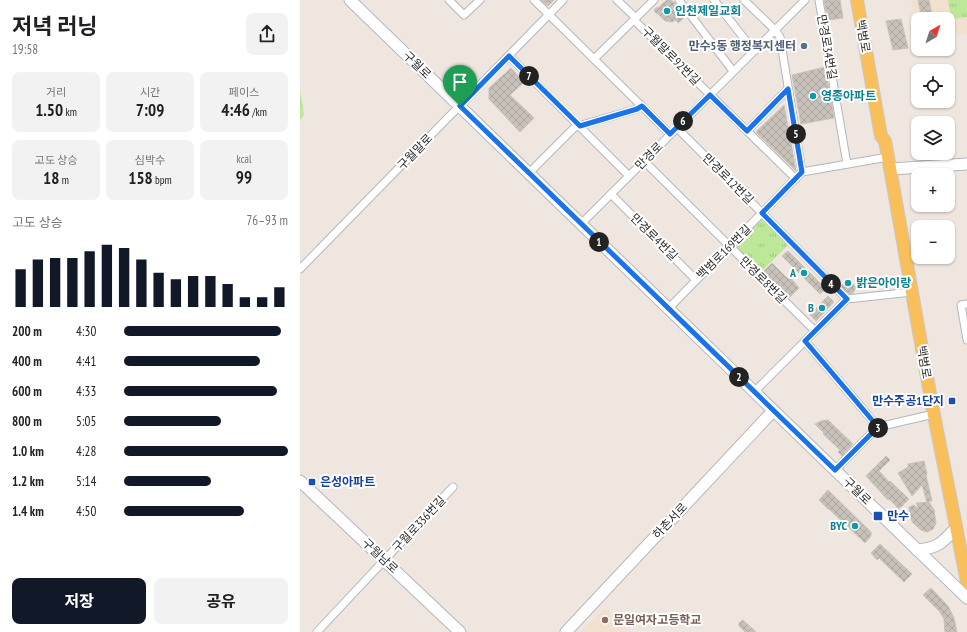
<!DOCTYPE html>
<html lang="ko">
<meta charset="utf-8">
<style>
:root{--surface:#fff;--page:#f2f2f2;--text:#202124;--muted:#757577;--accent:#111827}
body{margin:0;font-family:"PT Sans Narrow","Noto Sans KR",sans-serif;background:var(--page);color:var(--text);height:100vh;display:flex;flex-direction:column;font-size:15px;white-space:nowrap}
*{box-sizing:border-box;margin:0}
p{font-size:13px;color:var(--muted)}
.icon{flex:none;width:22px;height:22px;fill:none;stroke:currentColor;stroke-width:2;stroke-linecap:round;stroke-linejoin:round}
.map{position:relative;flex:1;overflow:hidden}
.panel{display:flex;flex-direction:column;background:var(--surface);width:300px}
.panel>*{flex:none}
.needle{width:26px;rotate:39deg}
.controls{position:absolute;left:611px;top:12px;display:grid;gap:8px}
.controls a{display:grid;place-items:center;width:44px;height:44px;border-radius:8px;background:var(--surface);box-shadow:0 1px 3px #0004;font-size:20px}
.pin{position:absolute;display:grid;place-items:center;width:34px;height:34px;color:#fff;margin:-41px -17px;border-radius:50% 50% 50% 0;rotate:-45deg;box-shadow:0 0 4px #0007}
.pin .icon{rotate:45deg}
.km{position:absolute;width:20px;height:20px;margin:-10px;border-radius:50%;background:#222;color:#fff;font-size:11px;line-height:20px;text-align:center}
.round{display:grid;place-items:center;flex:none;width:42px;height:42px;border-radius:8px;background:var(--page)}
.overview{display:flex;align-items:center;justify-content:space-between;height:68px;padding:0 12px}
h1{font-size:22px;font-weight:700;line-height:30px}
.metrics{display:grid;grid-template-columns:repeat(3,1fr);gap:6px;height:68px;padding:4px 12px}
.metrics div{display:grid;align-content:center;border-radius:8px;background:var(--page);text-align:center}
.metrics b{font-size:17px;font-weight:700}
.metrics small{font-size:11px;font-weight:400}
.metrics p{font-size:11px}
.chart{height:112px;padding:8px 12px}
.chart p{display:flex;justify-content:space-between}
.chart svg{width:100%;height:72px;margin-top:4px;stroke:var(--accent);stroke-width:6}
.action{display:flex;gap:8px;margin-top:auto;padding:8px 12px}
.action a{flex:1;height:46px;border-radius:8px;background:var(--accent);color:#fff;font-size:16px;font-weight:700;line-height:46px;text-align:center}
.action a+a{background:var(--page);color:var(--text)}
ul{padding:0 12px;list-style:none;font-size:13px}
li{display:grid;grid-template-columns:64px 48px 1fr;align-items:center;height:30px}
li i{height:10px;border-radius:5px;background:var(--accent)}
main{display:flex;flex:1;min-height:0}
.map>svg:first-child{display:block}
.education{fill:#f1e1ce}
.park{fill:url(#park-tufts)}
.building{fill:url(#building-cross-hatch);stroke:#cbc2b8}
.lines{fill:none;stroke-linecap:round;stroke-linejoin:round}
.street-casing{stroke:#b3b7c1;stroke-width:9}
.secondary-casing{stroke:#b3b7c1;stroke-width:13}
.primary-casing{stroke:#c8c8c8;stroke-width:14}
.street{stroke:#fff;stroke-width:7}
.secondary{stroke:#fff;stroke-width:11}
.primary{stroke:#f9bf5a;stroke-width:12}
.route-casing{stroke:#fff;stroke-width:8}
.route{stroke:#1a73e8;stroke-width:5}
.culture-dot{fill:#0f9aa8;stroke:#fff;stroke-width:1.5}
.service-dot{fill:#5c6f8a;stroke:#fff;stroke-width:1.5}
.transit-dot{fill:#1a4fb4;stroke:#fff;stroke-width:1.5}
.education-dot{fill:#8d6e63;stroke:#fff;stroke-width:1.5}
.labels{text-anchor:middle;stroke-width:4;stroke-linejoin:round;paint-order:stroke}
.culture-label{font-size:12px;font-weight:bold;fill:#0d838f;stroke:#fff;text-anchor:start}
.street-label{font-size:12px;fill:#2d2d2d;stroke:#fff}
.service-label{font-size:12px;font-weight:bold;fill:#4e5e75;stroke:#fff;text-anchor:end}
.transit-label{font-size:12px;font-weight:bold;fill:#164399;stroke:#fff;text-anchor:start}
.education-label{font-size:12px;font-weight:bold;fill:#785e54;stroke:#fff;text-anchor:start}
</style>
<main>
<section class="panel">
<div class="overview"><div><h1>저녁 러닝</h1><p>19:58</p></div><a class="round"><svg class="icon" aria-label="share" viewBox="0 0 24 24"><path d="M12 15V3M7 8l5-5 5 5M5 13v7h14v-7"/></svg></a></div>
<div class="metrics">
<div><p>거리</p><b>1.50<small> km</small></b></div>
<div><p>시간</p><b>7:09</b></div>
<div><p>페이스</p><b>4:46<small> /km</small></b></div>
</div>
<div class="metrics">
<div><p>고도 상승</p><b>18<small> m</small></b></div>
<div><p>심박수</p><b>158<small> bpm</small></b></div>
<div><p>kcal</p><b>99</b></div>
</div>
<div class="chart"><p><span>고도 상승</span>76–93 m</p>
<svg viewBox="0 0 160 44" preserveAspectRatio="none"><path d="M5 44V21M15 44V15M25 44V14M35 44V14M45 44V10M55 44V6M65 44V8M75 44V15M85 44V23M95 44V27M105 44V25M115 44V25M125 44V30M135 44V38M145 44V38M155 44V32"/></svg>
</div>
<ul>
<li><b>200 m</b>4:30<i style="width:96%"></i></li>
<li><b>400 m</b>4:41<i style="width:83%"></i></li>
<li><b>600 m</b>4:33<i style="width:93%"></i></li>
<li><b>800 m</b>5:05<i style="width:59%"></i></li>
<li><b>1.0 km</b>4:28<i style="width:100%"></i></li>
<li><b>1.2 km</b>5:14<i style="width:53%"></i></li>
<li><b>1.4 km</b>4:50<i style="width:73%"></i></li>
</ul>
<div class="action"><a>저장</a><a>공유</a></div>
</section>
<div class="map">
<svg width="667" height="632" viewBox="0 0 667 632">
<defs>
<pattern id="park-tufts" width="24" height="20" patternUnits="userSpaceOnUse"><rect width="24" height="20" fill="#bee899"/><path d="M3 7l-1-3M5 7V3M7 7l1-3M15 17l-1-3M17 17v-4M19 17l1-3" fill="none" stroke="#a4c784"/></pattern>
<pattern id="building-cross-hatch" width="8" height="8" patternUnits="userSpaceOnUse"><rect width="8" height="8" fill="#c8c1ba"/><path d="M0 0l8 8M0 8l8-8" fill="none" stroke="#aca6a0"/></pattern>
</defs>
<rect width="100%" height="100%" fill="#efe6df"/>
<g class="education">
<polygon points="611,0 667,0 667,33 648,36 648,19 618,19 618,34"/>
<polygon points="305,608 329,632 280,632"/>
</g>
<g class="park">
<polygon points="648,0 667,0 667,17 651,19"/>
<polygon points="0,89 4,115 0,120"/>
<polygon points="463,217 489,244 460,273 433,245"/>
</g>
<g class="building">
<polygon points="241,0 254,0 248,6"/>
<polygon points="367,0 371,0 375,3 385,17 378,23 376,20 372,22 365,21 358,14 355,12 354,10 356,8 360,7 361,5"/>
<polygon points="524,0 540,0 543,18 528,20"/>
<polygon points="618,0 629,0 633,19 622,19"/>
<polygon points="601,19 608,48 593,50 586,21"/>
<polygon points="525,67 534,118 501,124 492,75"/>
<polygon points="211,68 224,82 210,95 234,118 220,132 189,99 189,88"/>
<polygon points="484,105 496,171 456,132"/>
<polygon points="488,251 526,289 520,294 482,256"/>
<polygon points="472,263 487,278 489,276 499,288 489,298 463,272"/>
<polygon points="548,279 556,287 553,293 550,294 547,292 541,286"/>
<polygon points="528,296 534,302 516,321 510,315"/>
<polygon points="528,420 553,444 542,456 538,452 540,450 523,434 524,433 515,424 521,421"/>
<polygon points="586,456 590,460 579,471 589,482 590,481 609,499 599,509 589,499 588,500 566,476"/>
<polygon points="624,461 627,474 626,475 632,501 627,502 622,485 612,496 598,473 608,467 608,464"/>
<polygon points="528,490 571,532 571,536 565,543 529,509 528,509 519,500"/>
<polygon points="629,502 634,510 636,523 633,529 627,532 621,530 613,523 610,517 609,507 614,505 617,508 618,507 616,503"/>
<polygon points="580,544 612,574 604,582 579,558 577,560 571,553"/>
<polygon points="631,588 648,606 654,618 657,632 645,632 644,619 640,612 623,595"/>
<polygon points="443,620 456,632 445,632 439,626 439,623"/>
</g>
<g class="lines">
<defs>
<g id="street">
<polyline points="149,0 164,15 180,0"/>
<polyline points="234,0 370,134"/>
<polyline points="317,0 336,18"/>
<polyline points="379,0 433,71"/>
<polyline points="414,0 454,51"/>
<polyline points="444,0 475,30 480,37 502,172"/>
<polyline points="519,0 547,164"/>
<polyline points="334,20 496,179"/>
<polyline points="209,56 329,176"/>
<polyline points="294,59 354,0"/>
<polyline points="377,128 462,213 547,299"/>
<polyline points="447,131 488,89"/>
<polyline points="344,161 515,331"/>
<polyline points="229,173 275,127 337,109 342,106"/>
<polyline points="311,194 396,280"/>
<polyline points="281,224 505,0"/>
<polyline points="0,269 263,0"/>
<polyline points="667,304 661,305 667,340"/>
<polyline points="368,309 502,172 588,157"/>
<polyline points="505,341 578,427"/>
<polyline points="454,392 547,299 612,292"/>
<polyline points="535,470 578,427 634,414"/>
<polyline points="17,632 153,487"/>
</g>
<g id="secondary">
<polyline points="50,0 667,598"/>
<polyline points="591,169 667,164"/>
<polyline points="0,481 160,632"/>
<path d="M 617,550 C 638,548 642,543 656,528"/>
<polyline points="266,632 473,411"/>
</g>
<polyline id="primary" points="557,0 581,136 585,141 588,157 632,405 667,582"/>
</defs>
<use href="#street" class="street-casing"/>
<use href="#secondary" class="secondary-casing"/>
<use href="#primary" class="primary-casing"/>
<use href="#street" class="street"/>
<use href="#secondary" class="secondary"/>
<use href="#primary" class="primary"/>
</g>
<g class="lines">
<defs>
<polygon id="route" points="209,56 280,126 337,109 342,106 370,134 410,95 447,131 488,89 502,172 462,213 547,299 505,341 578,427 535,470 160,106"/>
</defs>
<use href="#route" class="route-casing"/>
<use href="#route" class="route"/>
</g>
<g class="culture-dot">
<circle cx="367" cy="11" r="4"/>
<circle cx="513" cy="96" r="4"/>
<circle cx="504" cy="273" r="4"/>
<circle cx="548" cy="283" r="4"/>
<circle cx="522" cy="308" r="4"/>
<circle cx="555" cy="526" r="4"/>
</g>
<circle class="service-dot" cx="504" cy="46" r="4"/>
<g class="transit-dot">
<rect x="648" y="397" width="8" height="8" rx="2"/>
<rect x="8" y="478" width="8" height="8" rx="2"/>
<rect x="573" y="511" width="10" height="10" rx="2"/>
</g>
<circle class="education-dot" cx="305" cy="620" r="4"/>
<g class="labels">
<g class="culture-label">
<text x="375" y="15">인천제일교회</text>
<text x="521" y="100">영종아파트</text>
<text x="496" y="277" text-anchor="end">A</text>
<text x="556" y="287">밝은아이랑</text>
<text x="514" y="312" text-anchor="end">B</text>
<text x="547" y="530" text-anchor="end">BYC</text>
</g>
<g class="street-label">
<text transform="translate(563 36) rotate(80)" y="4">백범로</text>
<text transform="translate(527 47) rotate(80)" y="4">만경로34번길</text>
<text transform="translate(371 56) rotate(45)" y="4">구월말로92번길</text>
<text transform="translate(117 65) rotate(44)" y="4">구월로</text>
<text transform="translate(115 152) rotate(-46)" y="4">구월말로</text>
<text transform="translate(349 156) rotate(-45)" y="4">만경로</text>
<text transform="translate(428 179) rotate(45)" y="4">만경로12번길</text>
<text transform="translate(354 237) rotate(45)" y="4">만경로4번길</text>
<text transform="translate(424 252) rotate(-45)" y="4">백범로169번길</text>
<text transform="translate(463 280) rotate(45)" y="4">만경로8번길</text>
<text transform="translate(624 362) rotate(80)" y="4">백범로</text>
<text transform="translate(557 491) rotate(44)" y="4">구월로</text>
<text transform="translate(370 521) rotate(-47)" y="4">하촌서로</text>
<text transform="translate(119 524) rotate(-47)" y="4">구월로336번길</text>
<text transform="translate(80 556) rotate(43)" y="4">구월남로</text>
</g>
<g class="service-label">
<text x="496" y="50">만수5동 행정복지센터</text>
</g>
<g class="transit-label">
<text x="644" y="405" text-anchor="end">만수주공1단지</text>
<text x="20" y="486">은성아파트</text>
<text x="587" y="520">만수</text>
</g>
<g class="education-label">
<text x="313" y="624">문일여자고등학교</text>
</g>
</g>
</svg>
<div class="controls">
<a><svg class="needle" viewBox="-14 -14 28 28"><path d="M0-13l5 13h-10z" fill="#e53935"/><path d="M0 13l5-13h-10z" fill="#757577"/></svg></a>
<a><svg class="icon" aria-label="locate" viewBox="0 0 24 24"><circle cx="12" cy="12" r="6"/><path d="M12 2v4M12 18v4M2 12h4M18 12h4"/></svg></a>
<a><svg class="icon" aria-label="layers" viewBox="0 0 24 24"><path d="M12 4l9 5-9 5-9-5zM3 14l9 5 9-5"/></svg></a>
<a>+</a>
<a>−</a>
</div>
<div class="pin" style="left:160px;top:106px;background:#1e9e55"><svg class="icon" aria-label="arrive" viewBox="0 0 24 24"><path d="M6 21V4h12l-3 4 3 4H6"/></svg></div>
<b class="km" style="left:299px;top:242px">1</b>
<b class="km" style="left:439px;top:377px">2</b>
<b class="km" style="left:578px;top:428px">3</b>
<b class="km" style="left:531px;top:284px">4</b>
<b class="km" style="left:496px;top:134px">5</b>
<b class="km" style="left:383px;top:121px">6</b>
<b class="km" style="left:229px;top:76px">7</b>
</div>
</main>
